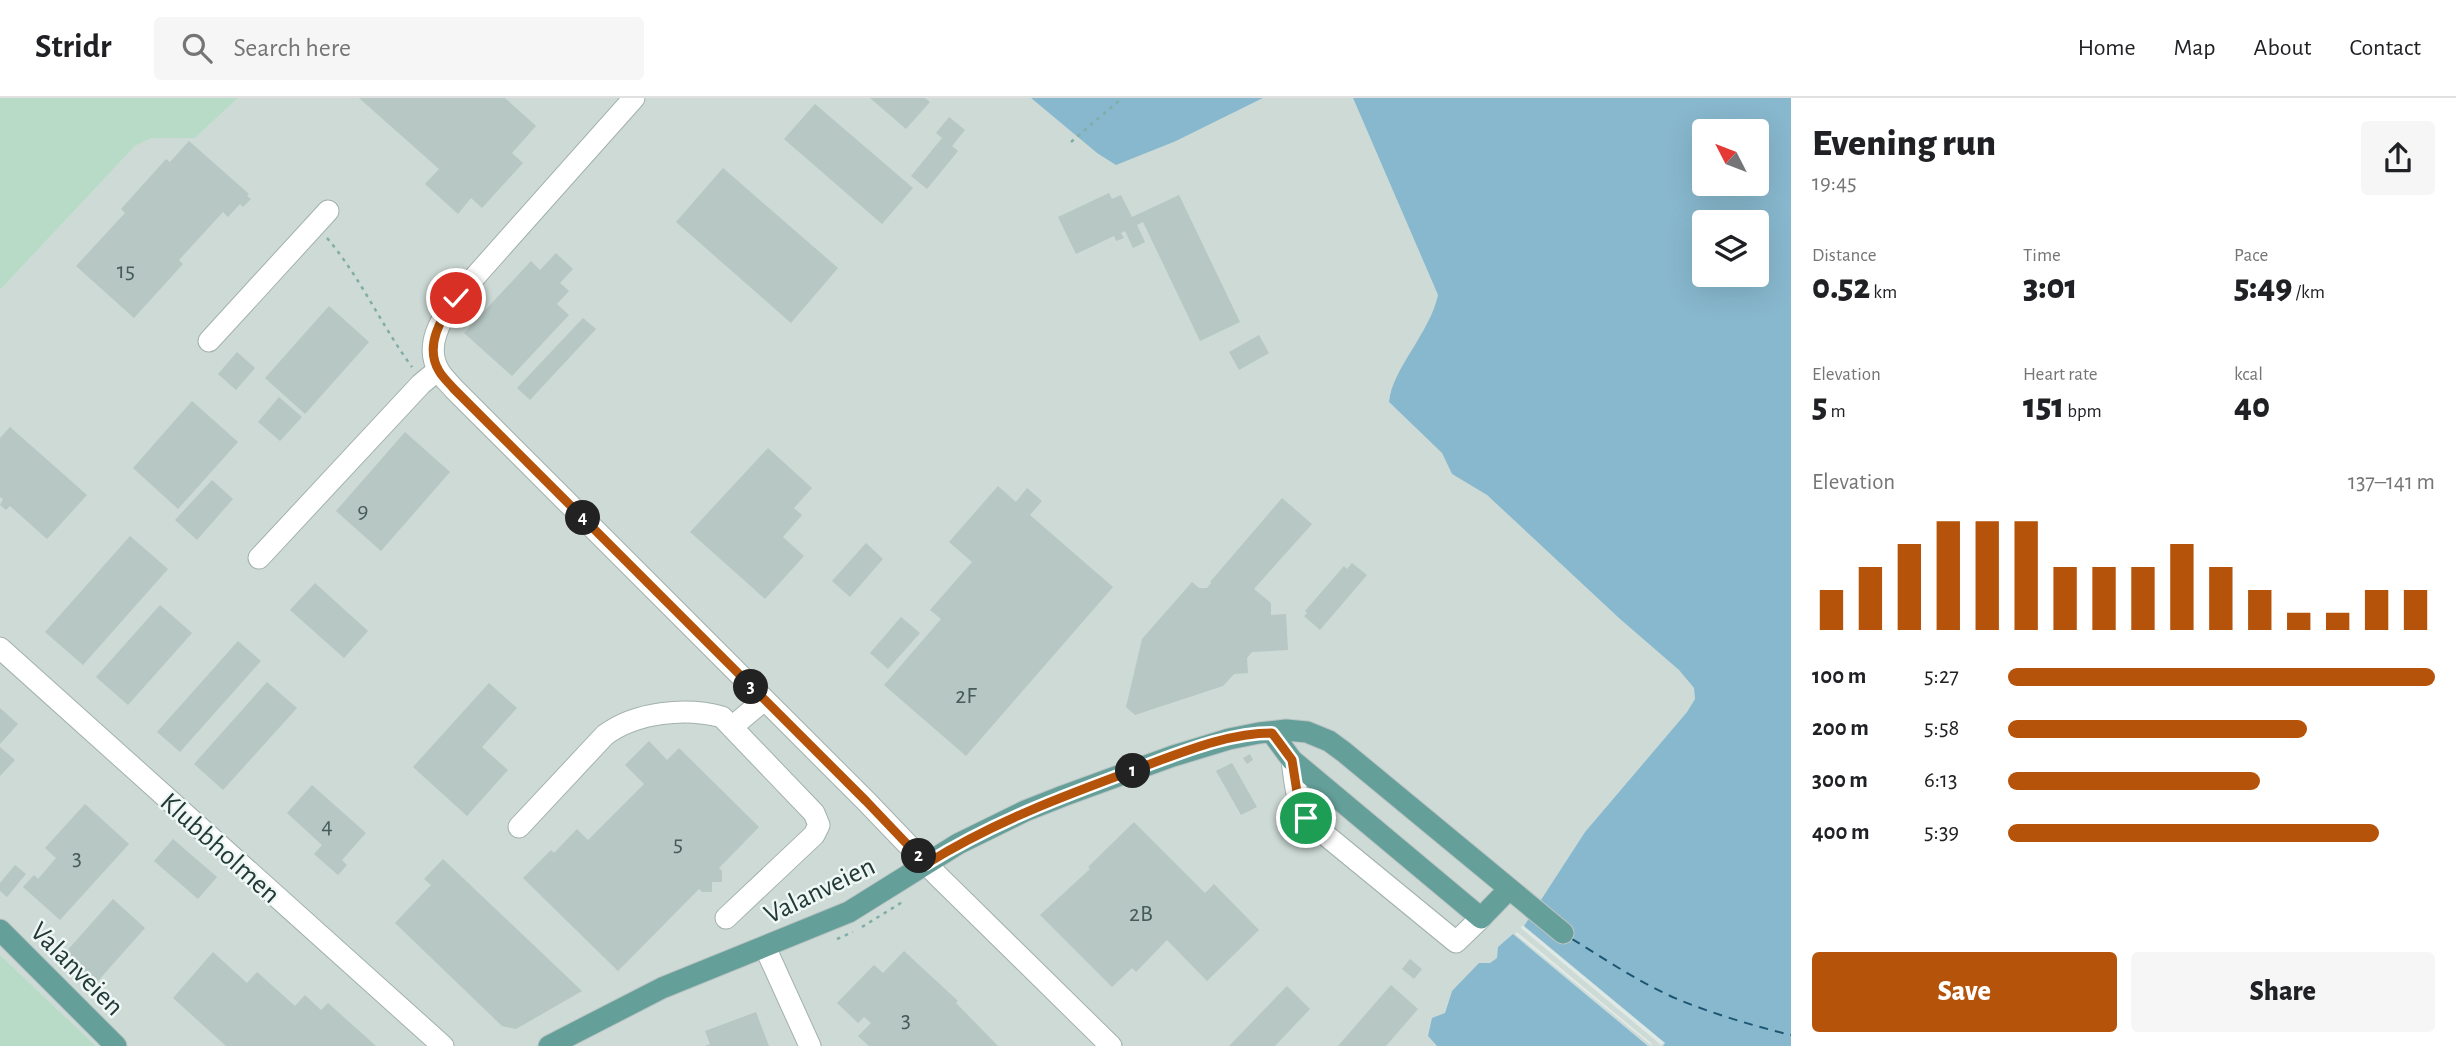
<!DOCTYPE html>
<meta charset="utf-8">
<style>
:root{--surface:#fff;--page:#f6f6f6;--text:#202124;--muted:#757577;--line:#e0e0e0;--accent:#b45309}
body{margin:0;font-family:"Alegreya Sans",sans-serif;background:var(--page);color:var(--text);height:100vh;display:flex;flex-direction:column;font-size:26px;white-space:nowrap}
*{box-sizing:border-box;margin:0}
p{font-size:23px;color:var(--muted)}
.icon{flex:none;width:38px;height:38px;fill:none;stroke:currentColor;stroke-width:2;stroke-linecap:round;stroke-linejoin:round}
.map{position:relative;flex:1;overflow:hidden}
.details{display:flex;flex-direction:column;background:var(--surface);width:665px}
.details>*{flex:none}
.needle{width:46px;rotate:312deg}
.fabs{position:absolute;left:1692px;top:21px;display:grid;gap:14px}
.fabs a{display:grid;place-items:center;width:77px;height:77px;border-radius:7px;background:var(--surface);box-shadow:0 7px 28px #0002;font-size:35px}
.pin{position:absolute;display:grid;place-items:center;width:60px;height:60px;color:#fff;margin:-30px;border:4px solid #fff;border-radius:50%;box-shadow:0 2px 7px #0007}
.km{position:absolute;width:35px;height:35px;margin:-18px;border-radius:50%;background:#222;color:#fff;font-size:19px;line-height:35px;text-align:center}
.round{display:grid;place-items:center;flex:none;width:74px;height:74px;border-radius:7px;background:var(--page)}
.headline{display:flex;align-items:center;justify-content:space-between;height:119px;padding:0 21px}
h1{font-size:38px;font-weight:800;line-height:52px}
.metrics{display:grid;grid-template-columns:repeat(3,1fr);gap:10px;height:119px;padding:7px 21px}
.metrics div{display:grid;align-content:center}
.metrics b{font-size:35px;font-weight:800}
.metrics small{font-size:19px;font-weight:400}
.metrics p{font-size:19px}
.chart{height:196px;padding:14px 21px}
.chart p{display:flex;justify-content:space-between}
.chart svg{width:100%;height:126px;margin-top:7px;stroke:var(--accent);stroke-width:6}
.cta{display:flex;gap:14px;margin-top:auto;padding:14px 21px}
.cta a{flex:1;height:80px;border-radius:7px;background:var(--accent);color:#fff;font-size:28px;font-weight:800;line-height:80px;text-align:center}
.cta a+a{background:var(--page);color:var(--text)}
ul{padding:0 21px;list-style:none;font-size:23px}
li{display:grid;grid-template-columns:112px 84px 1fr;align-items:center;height:52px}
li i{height:18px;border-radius:9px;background:var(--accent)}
header{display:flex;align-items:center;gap:42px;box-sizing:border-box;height:98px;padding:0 35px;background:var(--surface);border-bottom:2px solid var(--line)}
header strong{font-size:33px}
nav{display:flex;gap:38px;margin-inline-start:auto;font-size:24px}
.search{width:490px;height:63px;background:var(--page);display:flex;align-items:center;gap:18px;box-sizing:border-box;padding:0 24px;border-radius:7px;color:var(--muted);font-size:26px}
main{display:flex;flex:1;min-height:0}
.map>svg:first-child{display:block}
.built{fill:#cddad6}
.green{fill:#b8dbc7}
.water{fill:#88b8ce;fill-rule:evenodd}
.pier{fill:#dfeae7}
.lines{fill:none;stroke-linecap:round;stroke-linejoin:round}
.ferry{stroke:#1d5673;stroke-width:2;stroke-dasharray:9 7;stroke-linecap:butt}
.building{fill:#b7c7c3}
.minor-casing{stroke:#a2b1af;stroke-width:23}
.major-casing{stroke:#bcc4c3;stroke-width:23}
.path{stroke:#80ada6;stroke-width:2.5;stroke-dasharray:3.5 5;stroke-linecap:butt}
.minor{stroke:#fff;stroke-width:21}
.major{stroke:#649f99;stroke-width:21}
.route-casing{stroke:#fff;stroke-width:14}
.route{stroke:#b45309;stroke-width:9}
.labels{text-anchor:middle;stroke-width:5;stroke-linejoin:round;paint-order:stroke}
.number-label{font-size:24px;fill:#465c5a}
.street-label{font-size:28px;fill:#213937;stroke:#eff7f4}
</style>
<header>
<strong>Stridr</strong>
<div class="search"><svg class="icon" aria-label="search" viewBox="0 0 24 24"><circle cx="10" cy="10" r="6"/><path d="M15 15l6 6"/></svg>Search here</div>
<nav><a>Home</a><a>Map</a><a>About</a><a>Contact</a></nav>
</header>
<main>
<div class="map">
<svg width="1791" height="948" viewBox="0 0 1791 948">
<rect width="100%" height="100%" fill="#dfeae7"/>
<polygon class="built" points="238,0 1031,0 1097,55 1176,43 1263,0 1353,0 1438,197 1434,216 1398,280 1390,296 1389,304 1442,355 1452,376 1487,397 1620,521 1679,572 1694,590 1695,601 1687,614 1585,734 1524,828 1665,946 1663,948 1648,948 1513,836 1497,860 1452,893 1445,915 1428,938 1437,948 96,948 0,857 0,192 135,48 150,40 195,40"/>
<g class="green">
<polygon points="0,0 238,0 195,40 151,40 135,48 0,192"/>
<polygon points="0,857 96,948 0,948"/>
</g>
<g class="water">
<polygon points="1031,0 1263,0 1176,43 1116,67 1097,55"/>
<path d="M 1353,0 L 1791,0 L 1791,948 L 1663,948 L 1665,945 L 1524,828 L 1585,734 L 1687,614 L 1695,601 L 1694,590 L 1679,572 L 1620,521 L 1487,397 L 1452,376 L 1442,355 L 1389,304 C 1392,271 1430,235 1438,197 ZM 1704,33 L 1757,33 L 1757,86 L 1704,86 ZM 1704,124 L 1757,124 L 1757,177 L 1704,177 Z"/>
<polygon points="1513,836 1648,948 1437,948 1428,938 1432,920 1445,915 1452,893 1479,865 1490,865 1497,860 1498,849"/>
</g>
<g class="pier">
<polygon points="1522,827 1664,945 1659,948 1660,946 1521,830"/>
<polygon points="1517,834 1651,945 1652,948 1515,836"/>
</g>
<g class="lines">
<path class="ferry" d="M 1572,841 C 1608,863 1643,887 1682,903 C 1717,917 1754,928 1791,937"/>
</g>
<g class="building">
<polygon points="359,0 505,0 536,28 512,55 523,65 482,110 471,100 458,116 425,86 439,71"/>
<polygon points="870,0 925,0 930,4 906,31"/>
<polygon points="815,6 913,90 882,126 784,41"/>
<polygon points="949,19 965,32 952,48 958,53 927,91 911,78 942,40 936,35"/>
<polygon points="189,43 249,96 247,98 251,101 243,109 240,106 228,119 223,114 179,162 183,166 134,220 76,168 125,115 121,111 166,61 170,64"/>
<polygon points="723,70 838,170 791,225 676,124"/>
<polygon points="1109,95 1112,101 1121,97 1132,119 1179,97 1240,224 1200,243 1143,124 1137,127 1145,144 1133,150 1125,133 1121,135 1124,140 1116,143 1114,138 1076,156 1058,119"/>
<polygon points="556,155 573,171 560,185 569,193 557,206 569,217 512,278 464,235 531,163 540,172"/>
<polygon points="329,208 369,244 305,316 265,280"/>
<polygon points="583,220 596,231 530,302 517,290"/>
<polygon points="1259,237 1269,255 1239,272 1229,254"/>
<polygon points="237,254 255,270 236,292 218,276"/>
<polygon points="279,299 302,319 280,343 258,324"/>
<polygon points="192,303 238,344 178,411 133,370"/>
<polygon points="10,329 87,397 47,441 10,408 6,412 0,407 3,401 0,399 0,340"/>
<polygon points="405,334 450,374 381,453 336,413"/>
<polygon points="768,350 812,390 794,410 802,417 783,439 804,458 765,501 690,434"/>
<polygon points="212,382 233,401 197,442 175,422"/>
<polygon points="998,388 1016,404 1027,390 1042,403 1030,417 1113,489 966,658 884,587 941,521 930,512 972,464 949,444"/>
<polygon points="1282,400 1312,426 1254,491 1271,505 1271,517 1286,516 1288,552 1252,554 1247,560 1248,575 1234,576 1223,588 1135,617 1126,609 1142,541 1192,484 1199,490 1207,490 1211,485 1210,484"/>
<polygon points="130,438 168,471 83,567 45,534"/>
<polygon points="866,445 883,461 850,499 832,483"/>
<polygon points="1352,465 1367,477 1320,532 1304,518 1307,515 1305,513 1344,468 1347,471"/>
<polygon points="315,485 368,533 344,560 290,512"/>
<polygon points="160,507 192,535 128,607 96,579"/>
<polygon points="901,519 920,535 888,571 870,555"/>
<polygon points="238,543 261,563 180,654 157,634"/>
<polygon points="267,584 297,610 223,692 194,666"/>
<polygon points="489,585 517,610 482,649 508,672 467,718 413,669"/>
<polygon points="0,610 18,626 0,646"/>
<polygon points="649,643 667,662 679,650 759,729 719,770 722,773 722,784 712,784 712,794 702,794 699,791 618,873 523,780 551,752 554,755 577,731 588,742 644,686 625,667"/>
<polygon points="0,649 15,662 0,678"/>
<polygon points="1250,656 1253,662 1247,666 1243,660"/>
<polygon points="1232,665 1257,709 1241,717 1216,673"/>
<polygon points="312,687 366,735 342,762 347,767 338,777 314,756 322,747 287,715"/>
<polygon points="85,706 129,746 60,822 23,789 34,777 38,781 56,760 45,750"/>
<polygon points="1134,724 1205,795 1214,786 1259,832 1207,883 1167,842 1136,874 1132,870 1112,889 1040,817 1090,771 1088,769"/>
<polygon points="173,741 217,779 198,801 154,763"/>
<polygon points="443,761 582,893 516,931 502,928 395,825 431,787 424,781"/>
<polygon points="15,767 26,776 7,799 0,793 0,785"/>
<polygon points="113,801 145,830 97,884 65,855"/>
<polygon points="904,853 958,903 956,905 998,948 869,948 858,938 871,925 864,919 858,925 837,905 874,867 883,875"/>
<polygon points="213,854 247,885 257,874 295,908 305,897 321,912 328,905 376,948 226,948 173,900"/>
<polygon points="1410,861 1422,871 1414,881 1402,871"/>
<polygon points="1391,887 1418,911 1386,948 1338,948"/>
<polygon points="1287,888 1310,911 1275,948 1229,948"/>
<polygon points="756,914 769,948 705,948 710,946 705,933"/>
</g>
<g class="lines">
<defs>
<g id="minor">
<path d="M 634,0 L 456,200 C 441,221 424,248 439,273 C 443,280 449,285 454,291 L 866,703 L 938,778 L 1111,948"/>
<polyline points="209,243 328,113"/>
<polyline points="259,460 421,286 438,272"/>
<polyline points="0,550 443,948"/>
<polyline points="732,629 764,602"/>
<path d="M 1292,662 C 1296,690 1295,710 1317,730 L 1456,844 L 1481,820"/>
<path d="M 519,729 L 605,637 C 636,614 686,609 722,619 L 814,715 L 819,727 L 814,737 L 726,820"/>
<polyline points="765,849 810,948"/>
</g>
<g id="major">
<polyline points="1272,635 1292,662 1481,820 1509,791"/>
<polyline points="0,832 116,948"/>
<polyline points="549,948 662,890 849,814 958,746 1025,713 1063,698 1173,658 1229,641 1259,635 1286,632 1307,634 1329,643 1344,654 1563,835"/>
</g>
</defs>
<use href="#minor" class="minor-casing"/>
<use href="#major" class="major-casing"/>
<g class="path">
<polyline points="1071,44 1122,0"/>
<path d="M 327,140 C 361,180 381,227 412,269"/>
<polyline points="862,829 904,803"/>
<polyline points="837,841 853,834"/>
</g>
<use href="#minor" class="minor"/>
<use href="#major" class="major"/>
</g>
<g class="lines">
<defs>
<path id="route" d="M 456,200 C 441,220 424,248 439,273 C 443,280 449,285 454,291 L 866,703 L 926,766 C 995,723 1066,697 1142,669 C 1183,654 1228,635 1272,635 L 1292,662 L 1299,707 L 1306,720"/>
</defs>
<use href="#route" class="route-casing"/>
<use href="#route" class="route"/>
</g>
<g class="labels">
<g class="number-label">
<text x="126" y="180">15</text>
<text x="363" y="420">9</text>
<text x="966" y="605">2F</text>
<text x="327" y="735">4</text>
<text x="678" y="753">5</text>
<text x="77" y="767">3</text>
<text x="1141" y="823">2B</text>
<text x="906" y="929">3</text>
</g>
<g class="street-label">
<text transform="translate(221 749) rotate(42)" y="10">Klubbholmen</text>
<text transform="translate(819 791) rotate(-26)" y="10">Valanveien</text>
<text transform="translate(78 870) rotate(45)" y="10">Valanveien</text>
</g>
</g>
</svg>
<div class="fabs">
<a><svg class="needle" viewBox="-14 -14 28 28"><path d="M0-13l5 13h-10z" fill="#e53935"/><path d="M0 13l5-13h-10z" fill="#757577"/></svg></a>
<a><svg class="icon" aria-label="layers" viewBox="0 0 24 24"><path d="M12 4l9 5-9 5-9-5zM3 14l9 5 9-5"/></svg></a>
</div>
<div class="pin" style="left:1306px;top:720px;background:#1e9e55"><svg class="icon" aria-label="arrive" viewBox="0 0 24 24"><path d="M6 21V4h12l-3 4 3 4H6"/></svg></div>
<div class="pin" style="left:456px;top:200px;background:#d93025"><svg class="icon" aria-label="check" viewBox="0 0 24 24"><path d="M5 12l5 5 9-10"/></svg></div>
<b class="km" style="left:1133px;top:673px">1</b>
<b class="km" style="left:919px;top:758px">2</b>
<b class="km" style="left:751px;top:589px">3</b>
<b class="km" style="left:583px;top:420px">4</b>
</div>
<section class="details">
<div class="headline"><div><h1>Evening run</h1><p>19:45</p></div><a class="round"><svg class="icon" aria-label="share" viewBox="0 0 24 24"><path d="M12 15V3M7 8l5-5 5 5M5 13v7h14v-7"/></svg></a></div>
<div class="metrics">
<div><p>Distance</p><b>0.52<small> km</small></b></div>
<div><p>Time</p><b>3:01</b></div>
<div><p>Pace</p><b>5:49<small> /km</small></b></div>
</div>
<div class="metrics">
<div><p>Elevation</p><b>5<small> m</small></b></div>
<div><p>Heart rate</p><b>151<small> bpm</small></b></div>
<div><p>kcal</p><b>40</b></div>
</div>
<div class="chart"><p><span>Elevation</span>137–141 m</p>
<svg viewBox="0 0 160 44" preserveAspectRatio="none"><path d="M5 44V30M15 44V22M25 44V14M35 44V6M45 44V6M55 44V6M65 44V22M75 44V22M85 44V22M95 44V14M105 44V22M115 44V30M125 44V38M135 44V38M145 44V30M155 44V30"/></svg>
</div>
<ul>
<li><b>100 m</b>5:27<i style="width:100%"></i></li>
<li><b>200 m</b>5:58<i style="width:70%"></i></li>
<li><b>300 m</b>6:13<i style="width:59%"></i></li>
<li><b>400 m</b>5:39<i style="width:87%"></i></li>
</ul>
<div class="cta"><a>Save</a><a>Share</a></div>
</section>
</main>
